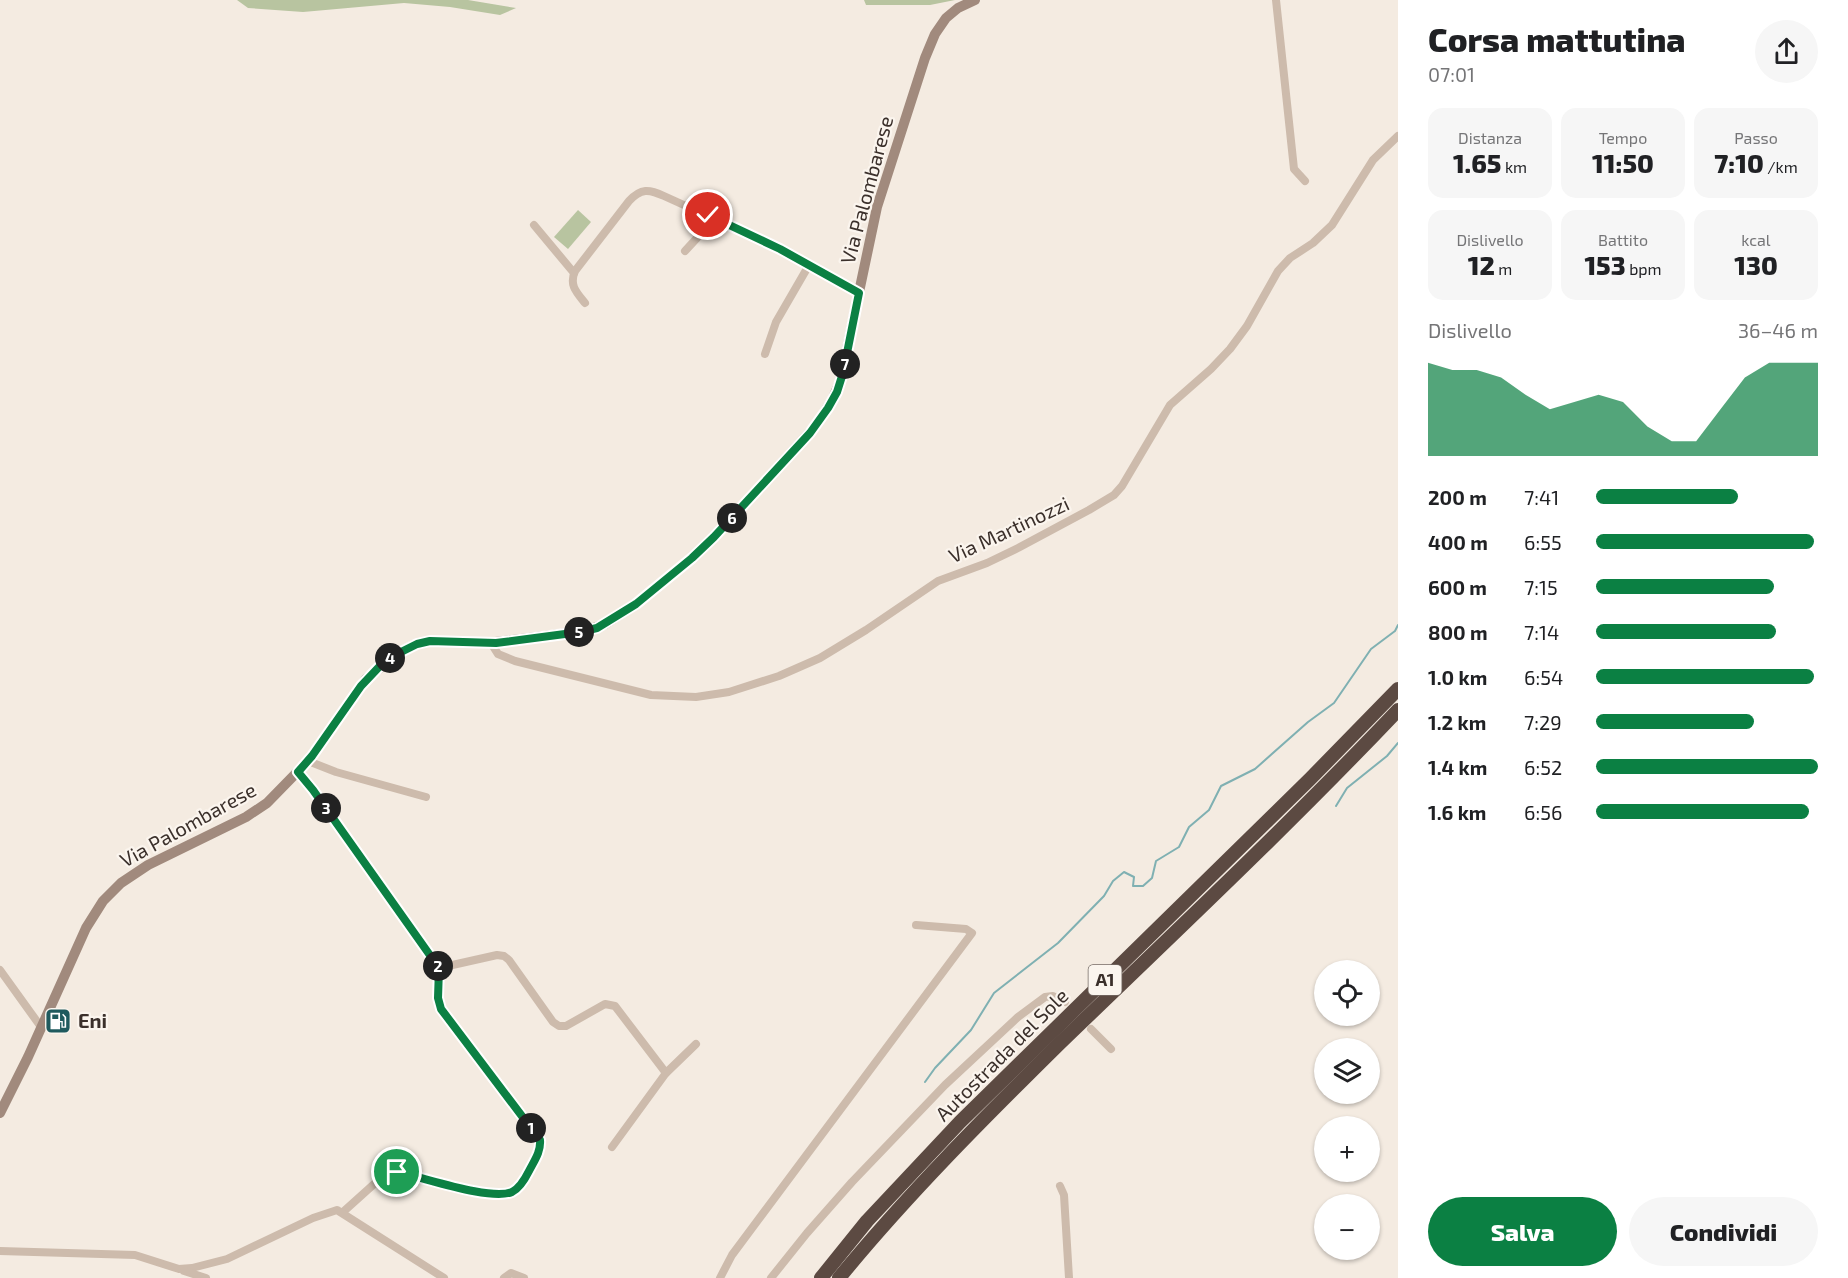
<!DOCTYPE html>
<html lang="it">
<meta charset="utf-8">
<style>
:root{--surface:#fff;--page:#f6f6f6;--text:#202124;--muted:#757577;--accent:#0b8043}
body{margin:0;font-family:"Exo 2",sans-serif;background:var(--page);color:var(--text);height:100vh;display:flex;flex-direction:column;font-size:22px;white-space:nowrap}
*{box-sizing:border-box;margin:0}
p{font-size:20px;color:var(--muted)}
.icon{flex:none;width:33px;height:33px;fill:none;stroke:currentColor;stroke-width:2;stroke-linecap:round;stroke-linejoin:round}
.map{position:relative;flex:1;overflow:hidden}
.panel{display:flex;flex-direction:column;background:var(--surface);width:450px}
.panel>*{flex:none}
.fabs{position:absolute;left:1314px;top:960px;display:grid;gap:12px}
.fabs a{display:grid;place-items:center;width:66px;height:66px;border-radius:50%;background:var(--surface);box-shadow:0 2px 4px #0004;font-size:30px}
.pin{position:absolute;display:grid;place-items:center;width:51px;height:51px;color:#fff;margin:-26px;border:3px solid #fff;border-radius:50%;box-shadow:0 2px 6px #0007}
.km{position:absolute;width:30px;height:30px;margin:-15px;border-radius:50%;background:#222;color:#fff;font-size:16px;line-height:30px;text-align:center}
.round{display:grid;place-items:center;flex:none;width:63px;height:63px;border-radius:32px;background:var(--page)}
.overview{display:flex;align-items:center;justify-content:space-between;height:102px;padding:0 30px}
h1{font-size:33px;font-weight:800;line-height:45px}
.metrics{display:grid;grid-template-columns:repeat(3,1fr);gap:9px;height:102px;padding:6px 30px}
.metrics div{display:grid;align-content:center;border-radius:15px;background:var(--page);text-align:center}
.metrics b{font-size:26px;font-weight:800}
.metrics small{font-size:16px;font-weight:400}
.metrics p{font-size:16px}
.chart{height:168px;padding:12px 30px}
.chart p{display:flex;justify-content:space-between}
.chart svg{width:100%;height:108px;margin-top:6px;fill:var(--accent);opacity:.7}
.action{display:flex;gap:12px;margin-top:auto;padding:12px 30px}
.action a{flex:1;height:69px;border-radius:36px;background:var(--accent);color:#fff;font-size:24px;font-weight:800;line-height:69px;text-align:center}
.action a+a{background:var(--page);color:var(--text)}
ul{padding:0 30px;list-style:none;font-size:20px}
li{display:grid;grid-template-columns:96px 72px 1fr;align-items:center;height:45px}
li i{height:15px;border-radius:8px;background:var(--accent)}
main{display:flex;flex:1;min-height:0}
.map>svg:first-child{display:block}
.green{fill:#b8c4a0}
.lines{fill:none;stroke-linecap:round;stroke-linejoin:round}
.stream{stroke:#7fb0b2;stroke-width:2}
.minor{stroke:#cdbbac;stroke-width:8}
.secondary{stroke:#a18a7d;stroke-width:10}
.motorway{stroke:#5c4a42;stroke-width:14}
.route-casing{stroke:#fff;stroke-width:12}
.route{stroke:#0b8043;stroke-width:8}
.labels{text-anchor:middle;stroke-width:4.5;stroke-linejoin:round;paint-order:stroke}
.shield{fill:#fbf5ee;stroke:#756b66;stroke-width:1.5}
.shield-label{font-size:18px;font-weight:bold;fill:#3b302b}
.street-label{font-size:20px;fill:#3b302b;stroke:#fbf5ee}
.poi-label{font-size:20px;font-weight:bold;fill:#3b302b;stroke:#fbf5ee;text-anchor:start}
</style>
<main>
<div class="map">
<svg width="1398" height="1278" viewBox="0 0 1398 1278">
<rect width="100%" height="100%" fill="#f4ebe1"/>
<g class="green">
<polygon points="237,0 468,0 516,8 500,15 450,7 404,3 303,12 248,8"/>
<polygon points="864,0 955,0 930,5 866,5"/>
<polygon points="578,210 591,222 568,249 554,237"/>
</g>
<g class="lines">
<g class="stream">
<polyline points="1336,806 1347,788 1387,756 1398,743"/>
<polyline points="925,1082 935,1068 971,1030 994,993 1058,943 1104,896 1113,881 1124,872 1134,877 1133,886 1143,886 1152,878 1156,861 1179,847 1189,827 1209,810 1221,786 1255,769 1308,722 1334,703 1371,649 1395,631 1398,625"/>
</g>
<g class="minor">
<polyline points="1276,0 1294,169 1305,181"/>
<polyline points="534,225 574,273"/>
<polyline points="685,251 697,238 708,215"/>
<path d="M 585,303 C 576,292 569,285 575,271 L 629,201 C 641,188 649,189 664,196 L 781,249 L 859,293"/>
<polyline points="765,354 776,322 809,265"/>
<polyline points="491,643 498,654 515,661 651,695 696,697 729,692 779,676 820,658 866,630 938,581 987,563 1018,548 1089,510 1114,495 1122,486 1170,405 1211,369 1230,349 1247,326 1278,271 1290,258 1313,243 1332,225 1373,160 1398,136"/>
<polyline points="308,761 336,772 426,797"/>
<polyline points="298,773 313,790 439,968"/>
<polyline points="0,970 41,1027"/>
<polyline points="1091,1029 1111,1049"/>
<polyline points="666,1073 696,1044"/>
<polyline points="1060,1186 1064,1195 1069,1278"/>
<path d="M 343,1212 L 383,1176 C 407,1161 487,1209 515,1190 C 523,1185 527,1175 531,1167 C 536,1157 543,1147 537,1136 L 440,1007 L 438,998 L 439,968 L 497,955 L 504,956 L 509,960 L 553,1022 L 559,1026 L 566,1026 L 605,1004 L 615,1006 L 666,1073 L 612,1147"/>
<polyline points="0,1251 135,1255 179,1269 192,1268 227,1259 313,1218 337,1210 444,1278"/>
<polyline points="184,1271 206,1278"/>
<polyline points="504,1278 511,1273 524,1278"/>
<polyline points="720,1278 732,1255 972,933 966,929 916,925"/>
<polyline points="771,1278 807,1233 852,1182 945,1085 1018,1017 1045,997 1053,996 1065,1002"/>
</g>
<polyline class="secondary" points="0,1113 28,1057 86,928 103,901 121,883 148,865 246,817 267,803 308,761 366,679 397,654 414,645 430,641 487,643 585,631 605,624 636,604 692,558 718,533 817,424 832,400 840,382 877,207 925,58 935,34 946,18 958,8 975,0"/>
<g class="motorway">
<polyline points="821,1278 867,1221 960,1122 1310,779 1398,689"/>
<path d="M 839,1278 C 907,1195 983,1119 1059,1044 C 1173,934 1289,825 1398,710"/>
</g>
</g>
<g class="lines">
<defs>
<path id="route" d="M 397,1172 C 423,1177 490,1201 512,1192 C 520,1188 525,1179 529,1171 C 534,1161 541,1152 540,1140 L 441,1009 L 438,998 L 439,968 L 313,790 L 298,772 L 312,756 L 361,686 L 379,667 L 397,654 L 417,644 L 430,641 L 496,643 L 580,632 L 597,628 L 636,604 L 692,558 L 714,537 L 810,433 L 828,408 L 837,392 L 843,373 L 859,293 L 780,249 L 708,215"/>
</defs>
<use href="#route" class="route-casing"/>
<use href="#route" class="route"/>
</g>
<defs>
<symbol id="fuel-square" viewBox="-11 -11 22 22"><rect x="-9" y="-9" width="18" height="18" rx="4" fill="#1f5a5e" stroke="#fbf5ee"/><path d="M-5.5-6h7V0h2V4h1.3V-2.5L3-4.5l.8-.8L6-3V5H2.5V1h-1V6h-7ZM-4.2-4.7v3.2H.2V-4.7Z" fill="#fff"/></symbol>
</defs>
<g fill-rule="evenodd">
<use href="#fuel-square" x="43" y="1006" width="30" height="30"/>
</g>
<g class="labels">
<rect class="shield" x="1088.5" y="965" width="33" height="30" rx="4.5"/>
<g class="shield-label">
<text x="1105" y="986">A1</text>
</g>
<g class="street-label">
<text transform="translate(867 190) rotate(-75)" y="7">Via Palombarese</text>
<text transform="translate(1009 530) rotate(-25)" y="7">Via Martinozzi</text>
<text transform="translate(188 825) rotate(-29)" y="7">Via Palombarese</text>
<text transform="translate(1002 1055) rotate(-45)" y="7">Autostrada del Sole</text>
</g>
<g class="poi-label">
<text x="78" y="1028">Eni</text>
</g>
</g>
</svg>
<div class="fabs">
<a><svg class="icon" aria-label="locate" viewBox="0 0 24 24"><circle cx="12" cy="12" r="6"/><path d="M12 2v4M12 18v4M2 12h4M18 12h4"/></svg></a>
<a><svg class="icon" aria-label="layers" viewBox="0 0 24 24"><path d="M12 4l9 5-9 5-9-5zM3 14l9 5 9-5"/></svg></a>
<a>+</a>
<a>−</a>
</div>
<div class="pin" style="left:397px;top:1172px;background:#1e9e55"><svg class="icon" aria-label="arrive" viewBox="0 0 24 24"><path d="M6 21V4h12l-3 4 3 4H6"/></svg></div>
<div class="pin" style="left:708px;top:215px;background:#d93025"><svg class="icon" aria-label="check" viewBox="0 0 24 24"><path d="M5 12l5 5 9-10"/></svg></div>
<b class="km" style="left:531px;top:1128px">1</b>
<b class="km" style="left:438px;top:966px">2</b>
<b class="km" style="left:326px;top:808px">3</b>
<b class="km" style="left:390px;top:658px">4</b>
<b class="km" style="left:579px;top:632px">5</b>
<b class="km" style="left:732px;top:518px">6</b>
<b class="km" style="left:845px;top:364px">7</b>
</div>
<section class="panel">
<div class="overview"><div><h1>Corsa mattutina</h1><p>07:01</p></div><a class="round"><svg class="icon" aria-label="share" viewBox="0 0 24 24"><path d="M12 15V3M7 8l5-5 5 5M5 13v7h14v-7"/></svg></a></div>
<div class="metrics">
<div><p>Distanza</p><b>1.65<small> km</small></b></div>
<div><p>Tempo</p><b>11:50</b></div>
<div><p>Passo</p><b>7:10<small> /km</small></b></div>
</div>
<div class="metrics">
<div><p>Dislivello</p><b>12<small> m</small></b></div>
<div><p>Battito</p><b>153<small> bpm</small></b></div>
<div><p>kcal</p><b>130</b></div>
</div>
<div class="chart"><p><span>Dislivello</span>36–46 m</p>
<svg viewBox="0 0 160 44" preserveAspectRatio="none"><path d="M0 44V6L10 9L20 9L30 12L40 19L50 25L60 22L70 19L80 22L90 32L100 38L110 38L120 25L130 12L140 6L150 6L160 6V44z"/></svg>
</div>
<ul>
<li><b>200 m</b>7:41<i style="width:64%"></i></li>
<li><b>400 m</b>6:55<i style="width:98%"></i></li>
<li><b>600 m</b>7:15<i style="width:80%"></i></li>
<li><b>800 m</b>7:14<i style="width:81%"></i></li>
<li><b>1.0 km</b>6:54<i style="width:98%"></i></li>
<li><b>1.2 km</b>7:29<i style="width:71%"></i></li>
<li><b>1.4 km</b>6:52<i style="width:100%"></i></li>
<li><b>1.6 km</b>6:56<i style="width:96%"></i></li>
</ul>
<div class="action"><a>Salva</a><a>Condividi</a></div>
</section>
</main>
